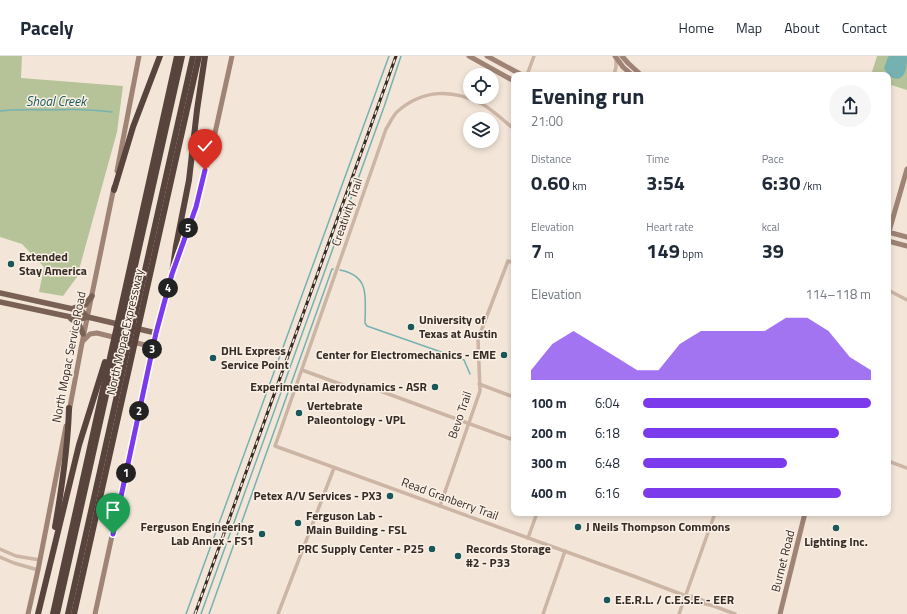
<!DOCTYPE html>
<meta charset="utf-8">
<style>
:root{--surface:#fff;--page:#f6f6f7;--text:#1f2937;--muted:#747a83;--line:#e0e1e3;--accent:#7c3aed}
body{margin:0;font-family:"Titillium Web",sans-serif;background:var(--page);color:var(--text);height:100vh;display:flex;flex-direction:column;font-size:15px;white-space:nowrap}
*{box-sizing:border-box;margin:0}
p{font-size:13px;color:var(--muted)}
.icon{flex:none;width:22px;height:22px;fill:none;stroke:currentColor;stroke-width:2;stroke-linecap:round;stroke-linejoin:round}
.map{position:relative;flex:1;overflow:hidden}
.sheet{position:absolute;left:511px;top:16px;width:380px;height:444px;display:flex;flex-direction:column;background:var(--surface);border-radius:8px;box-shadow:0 2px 6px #0003}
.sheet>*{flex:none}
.controls{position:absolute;left:463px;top:12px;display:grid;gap:8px}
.controls a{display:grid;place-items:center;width:36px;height:36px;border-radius:50%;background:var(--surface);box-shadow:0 2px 6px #0003;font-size:20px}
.pin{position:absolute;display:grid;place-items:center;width:34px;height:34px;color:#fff;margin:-41px -17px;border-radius:50% 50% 50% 0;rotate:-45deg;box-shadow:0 0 4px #0007}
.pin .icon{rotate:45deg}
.km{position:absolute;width:20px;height:20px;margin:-10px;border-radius:50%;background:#222;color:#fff;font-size:11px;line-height:20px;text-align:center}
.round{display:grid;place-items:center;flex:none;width:42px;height:42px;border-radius:21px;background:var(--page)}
.summary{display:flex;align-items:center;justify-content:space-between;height:68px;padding:0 20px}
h1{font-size:22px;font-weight:700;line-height:30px}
.metrics{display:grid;grid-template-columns:repeat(3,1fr);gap:6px;height:68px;padding:4px 20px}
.metrics div{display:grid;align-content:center}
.metrics b{font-size:20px;font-weight:700}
.metrics small{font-size:11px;font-weight:400}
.metrics p{font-size:11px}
.chart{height:112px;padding:8px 20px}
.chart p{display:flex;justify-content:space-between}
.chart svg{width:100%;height:72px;margin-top:4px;fill:var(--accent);opacity:.7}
ul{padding:0 20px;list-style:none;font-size:13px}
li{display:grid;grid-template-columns:64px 48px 1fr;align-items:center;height:30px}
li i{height:10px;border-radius:5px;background:var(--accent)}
header{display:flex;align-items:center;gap:24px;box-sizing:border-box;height:56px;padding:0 20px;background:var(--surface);border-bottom:1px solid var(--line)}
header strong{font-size:19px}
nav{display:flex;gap:22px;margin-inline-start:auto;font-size:14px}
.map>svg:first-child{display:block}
.green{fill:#b6c398}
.water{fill:#76b1b2}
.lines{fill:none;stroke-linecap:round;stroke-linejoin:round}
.stream{stroke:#76b1b2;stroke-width:1.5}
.street{stroke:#ccb5a4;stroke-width:3.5}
.secondary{stroke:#9f8375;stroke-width:5}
.primary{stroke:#796156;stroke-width:5.5}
.highway{stroke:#58443d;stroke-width:6}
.rail-casing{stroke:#362b26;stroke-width:3}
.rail{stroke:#faf0e5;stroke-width:1.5;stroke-dasharray:4.5;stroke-linecap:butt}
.route-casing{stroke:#fff;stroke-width:8}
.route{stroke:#7c3aed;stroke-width:5}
.poi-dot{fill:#19585a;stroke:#faf0e5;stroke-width:1.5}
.labels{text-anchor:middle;stroke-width:3;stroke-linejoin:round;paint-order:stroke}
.street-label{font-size:12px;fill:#362b26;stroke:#faf0e5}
.poi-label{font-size:12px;font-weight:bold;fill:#362b26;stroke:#faf0e5;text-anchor:start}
.water-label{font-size:13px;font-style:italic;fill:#19585a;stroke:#faf0e5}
</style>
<header>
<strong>Pacely</strong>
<nav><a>Home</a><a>Map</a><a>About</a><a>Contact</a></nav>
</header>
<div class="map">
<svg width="907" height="558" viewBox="0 0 907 558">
<rect width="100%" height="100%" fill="#f3e6d9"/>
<g class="green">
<polygon points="0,0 22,0 21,22 123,30 117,76 77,221 63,240 39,236 44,211 22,188 0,181"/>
<polygon points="877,0 907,0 907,34 888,28 888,19 871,19"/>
</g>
<path class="water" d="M 889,0 L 907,0 C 907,5 907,11 905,16 C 899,29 888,21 884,12 L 888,1 Z"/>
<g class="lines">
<g class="stream">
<path d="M 0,55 C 17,53 33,54 50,54 C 71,53 91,53 112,56"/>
<path d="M 340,214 C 371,220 365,242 365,267 L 367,270 L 464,304 L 470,318"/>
<polyline points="186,558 389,0"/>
<polyline points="201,558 384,51 401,0"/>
<polyline points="209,558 332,213 333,213"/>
</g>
<g class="street">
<polyline points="527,19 534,0"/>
<polyline points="614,19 616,11 616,1"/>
<path d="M 514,73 C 504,65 493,54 482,48 C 453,33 423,33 398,55 C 393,59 390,67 386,73 L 275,390 L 636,521 L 686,540 C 697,550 698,546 710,549 C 718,551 726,555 735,558"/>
<polyline points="888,234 907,244"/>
<polyline points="302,314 351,332 364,329 514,384"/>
<polyline points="479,328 514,341"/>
<polyline points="888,405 907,412"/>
<polyline points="440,450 480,335 478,283 508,205 514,207"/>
<polyline points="528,482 537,457"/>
<polyline points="0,493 16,500 40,504"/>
<polyline points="0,501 14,507 38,514"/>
<path d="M 686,540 C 695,540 701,542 708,548"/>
<polyline points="278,558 334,412"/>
<polyline points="543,558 565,495"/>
<polyline points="679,558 715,457"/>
</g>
<g class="secondary">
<polyline points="469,0 514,25"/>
<polyline points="487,0 522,19"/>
<polyline points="615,0 623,11 632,19"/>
<polyline points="622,0 628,7 641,19"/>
<polyline points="117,115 139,0"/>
<polyline points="888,176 907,181"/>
<polyline points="888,179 907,113"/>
<polyline points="888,185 907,190"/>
<polyline points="83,285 90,278 97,277 145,289 148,293 149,299"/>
<polyline points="69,356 82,287 114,131"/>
<polyline points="28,558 38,514 66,370"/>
<polyline points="95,558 156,277 172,218 196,151 215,77 232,0"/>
<polyline points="780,558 805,457"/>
</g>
<g class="primary">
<polyline points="0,237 82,255 87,261"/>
<polyline points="0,246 80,263 87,261 92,262 156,277"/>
<polyline points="74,252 85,249 92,240"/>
<polyline points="71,263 79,268 83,278"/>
</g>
<g class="highway">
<polyline points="114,134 133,71 160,0"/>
<polyline points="172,218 176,190 189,124 197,54 205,0"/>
<path d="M 55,471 C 62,431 68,392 69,352"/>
<polyline points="38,558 79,389 105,306"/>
<polyline points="53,558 177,0"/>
<polyline points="57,558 182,0"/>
<polyline points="68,558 193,0"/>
<polyline points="74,558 199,0"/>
</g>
<defs>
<polyline id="rail" points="195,558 396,0"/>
</defs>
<use href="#rail" class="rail-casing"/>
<use href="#rail" class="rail"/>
</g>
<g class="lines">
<defs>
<polyline id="route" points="113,478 156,277 172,218 196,151 205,114"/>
</defs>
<use href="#route" class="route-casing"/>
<use href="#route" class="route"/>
</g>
<g class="poi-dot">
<circle cx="11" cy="208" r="4"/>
<circle cx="411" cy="271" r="4"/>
<circle cx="504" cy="299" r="4"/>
<circle cx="213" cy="302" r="4"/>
<circle cx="435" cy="331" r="4"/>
<circle cx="299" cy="357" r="4"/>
<circle cx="390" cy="440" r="4"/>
<circle cx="298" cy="467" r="4"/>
<circle cx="578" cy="471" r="4"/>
<circle cx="836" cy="472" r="4"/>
<circle cx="262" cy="478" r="4"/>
<circle cx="432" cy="493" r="4"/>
<circle cx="458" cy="500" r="4"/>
<circle cx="607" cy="544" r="4"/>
</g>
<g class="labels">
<g class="street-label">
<text transform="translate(347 156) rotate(-71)" y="4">Creativity Trail</text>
<text transform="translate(125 276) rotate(-77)" y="4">North Mopac Expressway</text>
<text transform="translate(69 301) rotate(-79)" y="4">North Mopac Service Road</text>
<text transform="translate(460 359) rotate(-71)" y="4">Bevo Trail</text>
<text transform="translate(450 443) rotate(20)" y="4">Read Granberry Trail</text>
<text transform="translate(783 505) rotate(-76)" y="4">Burnet Road</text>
</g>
<g class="poi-label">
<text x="19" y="205">Extended<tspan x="19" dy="14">Stay America</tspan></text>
<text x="419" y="268">University of<tspan x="419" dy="14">Texas at Austin</tspan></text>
<text x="221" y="299">DHL Express<tspan x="221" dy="14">Service Point</tspan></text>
<text x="496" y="303" text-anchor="end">Center for Electromechanics - EME</text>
<text x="427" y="335" text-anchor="end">Experimental Aerodynamics - ASR</text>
<text x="307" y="354">Vertebrate<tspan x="307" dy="14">Paleontology - VPL</tspan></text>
<text x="382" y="444" text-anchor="end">Petex A/V Services - PX3</text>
<text x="306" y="464">Ferguson Lab -<tspan x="306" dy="14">Main Building - FSL</tspan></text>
<text x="254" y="475" text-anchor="end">Ferguson Engineering<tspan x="254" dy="14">Lab Annex - FS1</tspan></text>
<text x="586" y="475">J Neils Thompson Commons</text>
<text x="836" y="490" text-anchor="middle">Lighting Inc.</text>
<text x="424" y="497" text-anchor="end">PRC Supply Center - P25</text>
<text x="466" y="497">Records Storage<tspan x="466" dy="14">#2 - P33</tspan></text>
<text x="615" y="548">E.E.R.L. / C.E.S.E. - EER</text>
</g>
<g class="water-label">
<text x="56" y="50">Shoal Creek</text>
</g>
</g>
</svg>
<div class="controls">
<a><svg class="icon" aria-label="locate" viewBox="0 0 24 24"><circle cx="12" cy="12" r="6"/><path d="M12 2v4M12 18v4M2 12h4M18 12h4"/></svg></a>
<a><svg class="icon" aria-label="layers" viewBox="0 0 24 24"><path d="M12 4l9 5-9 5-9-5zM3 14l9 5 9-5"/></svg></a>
</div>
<div class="pin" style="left:113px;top:478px;background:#1e9e55"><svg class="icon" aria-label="arrive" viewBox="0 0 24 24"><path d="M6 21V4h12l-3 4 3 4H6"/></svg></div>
<div class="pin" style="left:205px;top:114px;background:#d93025"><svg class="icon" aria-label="check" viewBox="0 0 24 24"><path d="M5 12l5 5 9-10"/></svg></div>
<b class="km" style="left:126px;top:417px">1</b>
<b class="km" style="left:139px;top:355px">2</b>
<b class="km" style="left:152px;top:293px">3</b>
<b class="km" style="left:168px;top:232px">4</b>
<b class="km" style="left:188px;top:172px">5</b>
<section class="sheet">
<div class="summary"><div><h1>Evening run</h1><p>21:00</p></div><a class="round"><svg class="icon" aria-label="share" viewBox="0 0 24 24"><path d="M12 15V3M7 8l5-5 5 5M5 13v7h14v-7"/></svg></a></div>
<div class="metrics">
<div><p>Distance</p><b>0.60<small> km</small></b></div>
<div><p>Time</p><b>3:54</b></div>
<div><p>Pace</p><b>6:30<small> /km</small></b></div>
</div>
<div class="metrics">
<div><p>Elevation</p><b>7<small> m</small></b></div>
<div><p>Heart rate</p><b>149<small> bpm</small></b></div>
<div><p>kcal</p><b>39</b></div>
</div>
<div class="chart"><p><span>Elevation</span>114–118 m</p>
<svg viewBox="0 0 160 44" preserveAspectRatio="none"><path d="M0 44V38L10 22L20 14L30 22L40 30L50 38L60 38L70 22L80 14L90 14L100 14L110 14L120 6L130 6L140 14L150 30L160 38V44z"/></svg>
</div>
<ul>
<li><b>100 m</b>6:04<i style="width:100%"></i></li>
<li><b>200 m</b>6:18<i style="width:86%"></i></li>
<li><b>300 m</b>6:48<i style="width:63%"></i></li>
<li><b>400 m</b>6:16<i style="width:87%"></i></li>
</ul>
</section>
</div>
